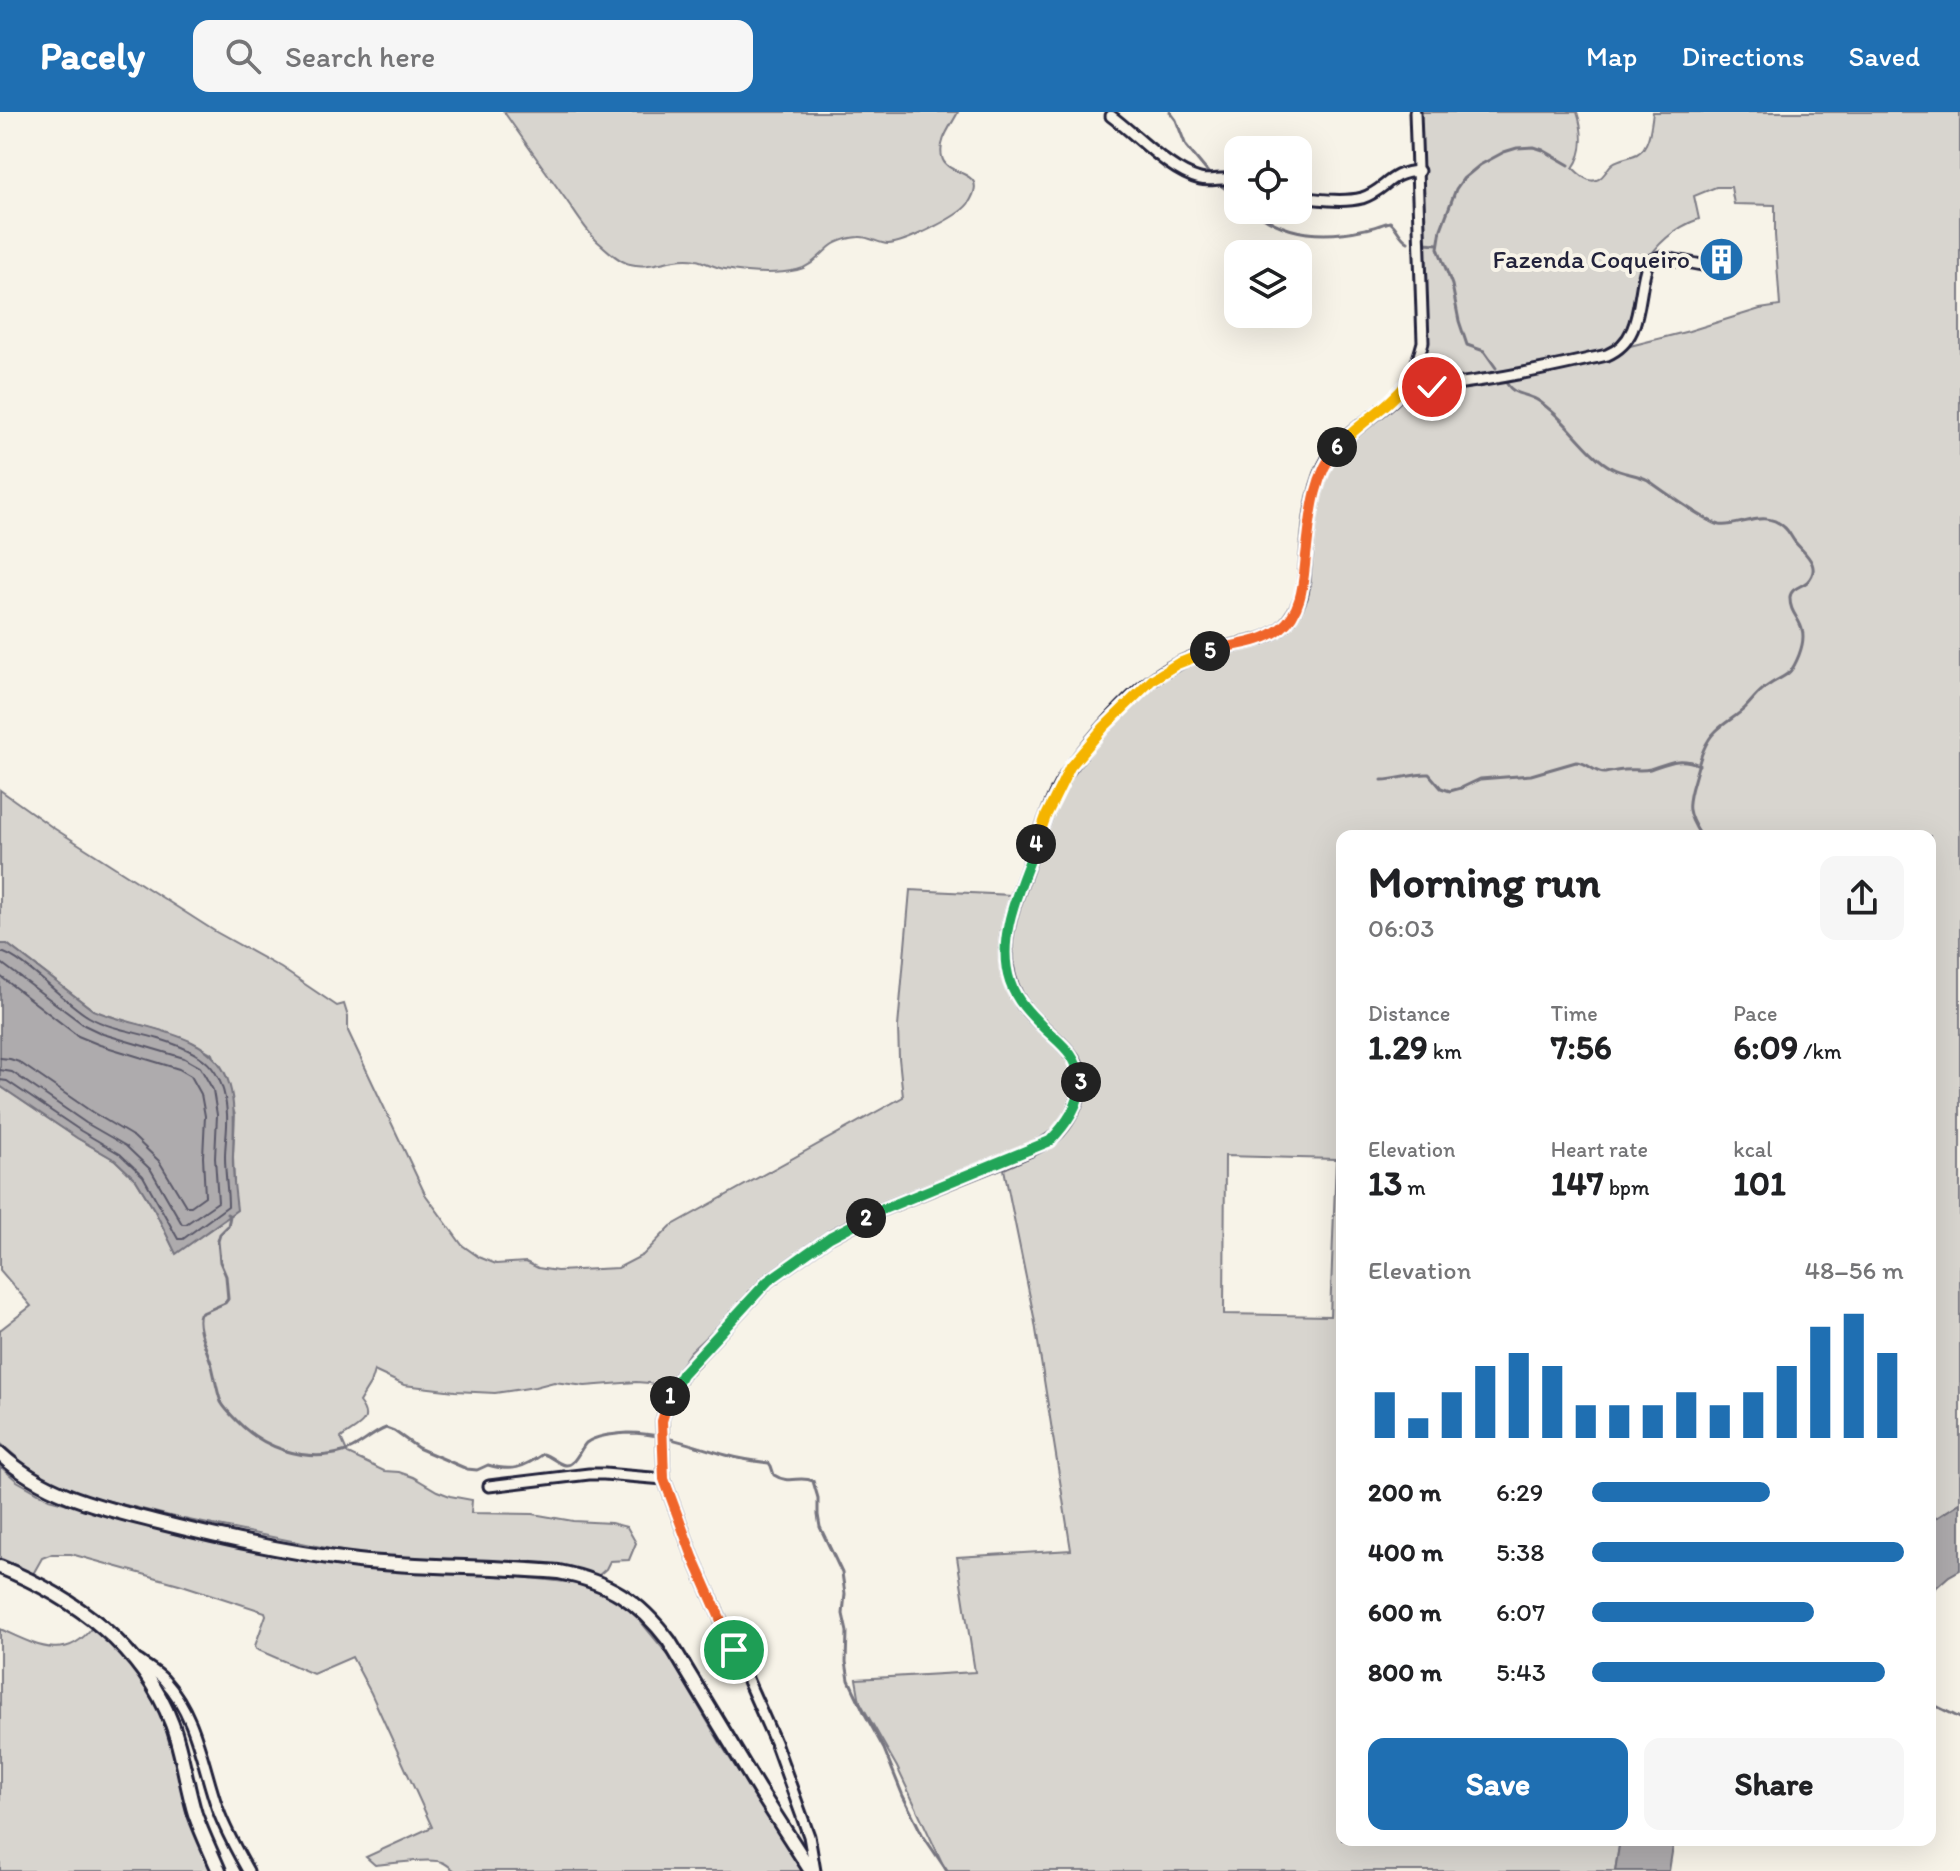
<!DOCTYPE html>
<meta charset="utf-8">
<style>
:root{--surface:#fff;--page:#f6f6f6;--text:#202124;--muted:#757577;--accent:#1f6fb2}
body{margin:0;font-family:Itim,sans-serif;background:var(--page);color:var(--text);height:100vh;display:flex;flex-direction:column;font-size:30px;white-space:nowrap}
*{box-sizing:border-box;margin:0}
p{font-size:26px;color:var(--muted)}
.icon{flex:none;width:44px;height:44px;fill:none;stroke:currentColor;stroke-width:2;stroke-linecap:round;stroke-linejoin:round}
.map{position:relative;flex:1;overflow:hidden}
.sheet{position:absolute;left:1336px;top:718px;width:600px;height:1016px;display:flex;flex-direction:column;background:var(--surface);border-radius:16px;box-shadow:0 8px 32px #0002}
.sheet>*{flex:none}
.fabs{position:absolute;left:1224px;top:24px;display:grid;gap:16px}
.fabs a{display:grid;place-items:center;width:88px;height:88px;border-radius:16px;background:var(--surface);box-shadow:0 8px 32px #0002;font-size:40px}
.pin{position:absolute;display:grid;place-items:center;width:68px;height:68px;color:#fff;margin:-34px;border:4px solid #fff;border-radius:50%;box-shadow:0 2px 8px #0007}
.km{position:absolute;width:40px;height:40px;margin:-20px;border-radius:50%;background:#222;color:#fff;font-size:22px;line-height:40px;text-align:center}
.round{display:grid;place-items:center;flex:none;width:84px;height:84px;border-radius:16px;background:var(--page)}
.summary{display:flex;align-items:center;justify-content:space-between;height:136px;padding:0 32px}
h1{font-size:44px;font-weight:800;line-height:60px}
.figures{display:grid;grid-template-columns:repeat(3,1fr);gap:12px;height:136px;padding:8px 32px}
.figures div{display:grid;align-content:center}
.figures b{font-size:34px;font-weight:800}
.figures small{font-size:22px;font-weight:400}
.figures p{font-size:22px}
.chart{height:224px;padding:16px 32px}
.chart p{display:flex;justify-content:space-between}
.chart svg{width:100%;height:144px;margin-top:8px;stroke:var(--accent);stroke-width:6}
.primary-button{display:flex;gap:16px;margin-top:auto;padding:16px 32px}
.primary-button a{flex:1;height:92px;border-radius:16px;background:var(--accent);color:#fff;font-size:32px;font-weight:800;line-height:92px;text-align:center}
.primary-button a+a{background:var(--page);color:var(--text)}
ul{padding:0 32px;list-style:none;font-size:26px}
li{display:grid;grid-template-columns:128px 96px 1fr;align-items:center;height:60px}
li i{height:20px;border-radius:10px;background:var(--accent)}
header{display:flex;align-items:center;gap:48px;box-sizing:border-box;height:112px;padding:0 40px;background:var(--accent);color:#fff}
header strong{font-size:38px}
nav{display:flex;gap:44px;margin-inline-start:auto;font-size:28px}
.search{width:560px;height:72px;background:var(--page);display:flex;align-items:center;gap:20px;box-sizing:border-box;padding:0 28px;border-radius:16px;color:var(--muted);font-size:30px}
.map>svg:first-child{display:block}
.green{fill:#d8d5cf;stroke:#7d7c85;stroke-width:2;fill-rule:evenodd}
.water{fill:#aeabad;stroke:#76747f;stroke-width:2}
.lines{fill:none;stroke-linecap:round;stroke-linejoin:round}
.shore{stroke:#5a5969;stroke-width:2}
.stream{stroke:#76747f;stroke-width:3}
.minor-casing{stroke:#22223b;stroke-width:15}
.major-casing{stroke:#22223b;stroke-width:18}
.minor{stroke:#f7f3e8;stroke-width:9}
.major{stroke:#f7f3e8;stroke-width:12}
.split-1-casing{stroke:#fff;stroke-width:16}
.split-2-casing{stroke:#fff;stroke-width:16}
.split-3-casing{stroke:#fff;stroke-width:16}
.split-4-casing{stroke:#fff;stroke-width:16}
.split-5-casing{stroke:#fff;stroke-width:16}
.split-6-casing{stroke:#fff;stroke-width:16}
.split-7-casing{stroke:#fff;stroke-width:16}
.split-1{stroke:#f0652b;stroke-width:10}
.split-2{stroke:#22a559;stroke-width:10}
.split-3{stroke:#22a559;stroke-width:10}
.split-4{stroke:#22a559;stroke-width:10}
.split-5{stroke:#f5b400;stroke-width:10}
.split-6{stroke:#f0652b;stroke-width:10}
.split-7{stroke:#f5b400;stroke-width:10}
.labels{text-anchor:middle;stroke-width:8;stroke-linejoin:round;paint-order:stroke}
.poi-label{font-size:26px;fill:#22223b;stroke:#f7f3e8;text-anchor:end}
</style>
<header>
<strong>Pacely</strong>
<div class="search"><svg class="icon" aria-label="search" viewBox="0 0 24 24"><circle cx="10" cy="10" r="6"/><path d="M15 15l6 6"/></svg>Search here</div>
<nav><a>Map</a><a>Directions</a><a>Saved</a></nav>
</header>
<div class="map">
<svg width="1960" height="1759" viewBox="0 0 1960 1759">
<rect width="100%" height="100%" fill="#f7f3e8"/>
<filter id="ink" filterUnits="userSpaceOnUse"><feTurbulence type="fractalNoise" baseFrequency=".0125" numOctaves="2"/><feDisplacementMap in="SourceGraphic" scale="16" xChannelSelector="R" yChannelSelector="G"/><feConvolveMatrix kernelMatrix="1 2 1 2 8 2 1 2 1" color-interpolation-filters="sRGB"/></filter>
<g filter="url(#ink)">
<g class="green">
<path d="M 504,0 L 958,0 C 952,13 938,28 942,45 C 946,66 992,56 968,92 C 958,105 905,131 888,132 C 878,132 869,124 859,125 C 851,125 837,129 831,134 C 820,143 811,155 797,158 C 773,163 748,161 725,157 C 715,156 706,150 696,148 C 675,143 652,158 630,152 C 619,150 605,136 596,128 C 585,117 576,102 567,89 C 546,60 525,30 504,0 Z"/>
<path d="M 1418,0 L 1577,0 C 1583,18 1585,40 1573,56 C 1583,66 1594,76 1605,61 C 1608,57 1608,55 1613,51 C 1620,46 1629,46 1637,42 C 1650,35 1651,13 1653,0 L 1960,0 L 1960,1391 L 1930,1410 L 1930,724 L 1342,724 L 1342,1728 L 1620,1728 L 1615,1759 L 946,1759 L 897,1655 L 860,1590 L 856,1567 L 975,1560 L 957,1445 L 1071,1438 L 1034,1205 L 1004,1057 C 1018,1051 1032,1045 1045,1037 C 1070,1021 1089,990 1083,960 L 1033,901 L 1014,872 L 1009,835 L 1017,793 L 1050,703 L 1069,668 L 1102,626 L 1139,586 L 1165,566 L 1195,551 L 1268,529 L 1285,521 L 1296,506 L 1307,474 L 1316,399 L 1324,365 L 1341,338 L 1397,293 L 1406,283 L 1422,256 L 1426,244 L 1427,182 ZM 1716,75 L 1731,75 L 1734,92 L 1775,93 L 1775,123 L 1780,194 L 1760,197 L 1689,219 L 1622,236 L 1644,155 C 1654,133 1676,115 1699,107 L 1694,84 ZM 1225,1044 L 1336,1047 L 1330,1204 L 1224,1202 Z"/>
<path d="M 0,678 L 52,715 L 216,820 L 281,856 L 337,894 L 344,892 L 348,905 L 348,919 L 425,1082 L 462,1133 L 479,1145 L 496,1152 L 526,1150 L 538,1156 L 557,1159 L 618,1156 L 643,1143 L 671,1114 L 903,985 L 899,946 L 898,915 L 910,778 L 1011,783 L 1000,825 L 1001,861 L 1014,890 L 1031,911 L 1073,953 L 1077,967 L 1073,984 L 1053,1023 L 1029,1036 L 979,1053 L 910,1081 L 837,1116 L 774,1161 L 690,1240 L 666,1276 L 649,1271 L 636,1270 L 585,1274 L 554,1270 L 535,1275 L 495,1281 L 455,1279 L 404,1273 L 374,1259 L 370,1272 L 359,1290 C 375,1310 357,1314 341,1326 L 348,1342 L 384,1359 L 399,1360 L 413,1365 L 437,1379 L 450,1384 L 472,1388 L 471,1401 L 533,1402 L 573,1409 L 611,1411 L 627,1415 L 636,1431 L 629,1448 L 610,1449 L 606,1457 L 598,1464 L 577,1458 L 521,1451 L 361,1443 L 174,1405 L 97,1386 L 70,1377 L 44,1365 L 21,1349 L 0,1331 L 0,1218 L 31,1194 L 0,1158 L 0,974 L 77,1026 L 115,1048 L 136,1068 L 155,1099 L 176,1141 L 230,1104 L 234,1069 L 233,1045 L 235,1003 L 213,942 L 191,930 L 162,919 L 109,905 L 93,898 L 7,832 L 0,832 Z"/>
<path d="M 0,1354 L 17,1369 L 49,1387 L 204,1428 L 360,1456 L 520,1465 L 575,1471 L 604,1481 L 622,1492 L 637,1505 L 669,1544 L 722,1634 L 802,1759 L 455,1759 C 451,1756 448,1753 444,1751 C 433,1745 390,1752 375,1753 L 366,1745 L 432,1715 L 371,1581 L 352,1545 L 313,1562 L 256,1537 L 255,1534 L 266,1503 L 265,1500 L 179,1472 L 71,1442 L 52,1442 L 42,1446 L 33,1462 L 0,1449 Z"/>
<path d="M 93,1514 L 116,1536 L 136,1560 L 160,1600 L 172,1629 L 215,1759 L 0,1759 L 0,1517 C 34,1532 66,1552 93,1514 Z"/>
</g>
<g class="water">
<path d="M 0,832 L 7,832 L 93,898 C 125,911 161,915 192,930 C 240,953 234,998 233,1042 C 232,1061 235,1080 237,1098 L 176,1142 L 155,1099 L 136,1068 L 115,1048 L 77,1026 L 0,974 Z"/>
<polygon points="1960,1391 1960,1458 1949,1464 1930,1481 1930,1410"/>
<polygon points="1620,1728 1674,1728 1669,1759 1615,1759"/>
</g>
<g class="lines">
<g class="shore">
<path d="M 0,840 C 21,843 66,892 89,905 C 110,917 136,920 159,927 C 202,940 224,954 227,1002 C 228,1016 225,1031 225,1045 C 225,1062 228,1078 228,1094 L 183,1127 L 178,1127 L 143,1064 L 120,1042 L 81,1019 L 7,969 L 0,968"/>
<polyline points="0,850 84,913 103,922 184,946 200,955 213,978 217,1003 215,1046 218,1090 186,1112 182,1112 151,1058 126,1034 86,1011 12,960 0,958"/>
<polyline points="0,864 78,924 100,933 179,957 191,964 201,982 205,1004 203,1045 205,1084 191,1094 186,1094 159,1049 134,1025 92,1000 19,950 10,947 0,946"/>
</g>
<g class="stream">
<polyline points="1170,0 1176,8 1186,34 1210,63"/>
<polyline points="1216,70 1230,80 1238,82"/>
<path d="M 1254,98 C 1285,124 1326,126 1365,117 C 1374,116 1381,112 1390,110 C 1398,116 1399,125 1408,130"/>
<polyline points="1424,131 1438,132"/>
<polyline points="1496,256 1484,239 1467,233 1459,209 1452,173 1438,136 1441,117 1456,77 1463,67 1480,53 1504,40 1517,36 1534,35 1543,38 1569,53"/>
<path d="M 1507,272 C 1514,283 1523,281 1533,286 C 1539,288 1544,293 1549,297 C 1570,313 1590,345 1612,356 C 1623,362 1637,362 1648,368 C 1660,377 1707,410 1720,413 C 1739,416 1764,396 1784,415 C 1789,419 1791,425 1795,430 C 1804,441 1823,454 1807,470 C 1801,475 1791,476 1790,485 C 1789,508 1812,509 1799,543 C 1789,568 1785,561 1766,575 C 1757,581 1752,589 1745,596 C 1736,605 1725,610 1716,619 C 1703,631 1699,651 1694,668 C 1686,694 1686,701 1701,724"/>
<path d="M 1382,668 C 1398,668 1414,661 1429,662 L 1441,676 L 1450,679 L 1461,676 L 1480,667 L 1531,663 L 1576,650 C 1588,650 1594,661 1605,661 C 1612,660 1618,658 1624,658 C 1633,657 1642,659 1650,657 C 1668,651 1680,644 1699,653"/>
<path d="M 227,1102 L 230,1104 L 228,1114 L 220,1122 L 218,1129 L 220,1150 L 226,1164 L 228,1187 L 225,1191 L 200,1202 C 195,1214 208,1240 212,1254 C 215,1266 217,1279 221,1290 C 225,1297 231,1303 237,1309 C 263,1336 305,1351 343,1340 C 359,1336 370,1322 386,1316 L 394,1319 L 418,1336 L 467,1357 L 477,1358 L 488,1353 C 512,1360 523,1356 543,1342 C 551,1344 558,1352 565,1353 C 575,1354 580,1337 586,1331 C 596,1323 616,1322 628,1321 C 661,1321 694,1334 726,1343 C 740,1347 754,1349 769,1351 L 771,1354 L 774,1363 C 789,1373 799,1363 813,1369 L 818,1386 L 818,1403 L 820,1415 L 842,1461 L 845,1482 L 843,1502 L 847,1520 L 846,1550 L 849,1568 L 866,1604 L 884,1637 L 903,1684 L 922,1722 L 947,1759"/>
<polyline points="1930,1591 1960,1606"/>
</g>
<defs>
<g id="minor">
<path d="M 1111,4 C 1137,23 1169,59 1200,67 C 1212,70 1224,64 1238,68"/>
<path d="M 1298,85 C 1317,87 1343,91 1362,86 C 1387,78 1388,60 1419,59"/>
<path d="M 1408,270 C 1434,277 1457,272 1483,268 C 1525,262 1566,252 1607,243 C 1645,227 1636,182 1648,150 L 1660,145 L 1702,153"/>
<polyline points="489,1374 589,1362 604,1362 664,1367"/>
<path d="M 139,1549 C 147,1555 157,1560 164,1568 C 197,1604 202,1653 218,1698 C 226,1720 237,1739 248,1759"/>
<path d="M 815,1759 L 809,1724 L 775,1630 L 693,1445 L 664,1367 L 662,1309 L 669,1285 L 682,1262 L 768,1169 L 830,1125 L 881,1098 L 1028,1039 C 1051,1029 1060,1023 1072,1001 C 1103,945 1048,929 1022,892 C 1014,881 1009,867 1007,853 C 1002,819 1017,785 1028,754 C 1037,729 1045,704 1056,680 C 1072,647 1124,588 1154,566 C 1171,553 1193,544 1214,538 C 1236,531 1264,531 1282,515 C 1290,508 1297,495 1301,485 C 1304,476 1304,465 1305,455 C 1308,422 1310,385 1324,354 C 1339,322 1373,308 1397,284 C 1412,269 1418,249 1423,230 L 1415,0"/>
</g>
<g id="major">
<path d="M 0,1342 C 43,1382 99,1395 154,1409 C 221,1426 289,1441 358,1449 C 425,1456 492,1454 559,1460 C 609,1470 638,1488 669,1529 L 759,1678 L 811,1759"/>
<path d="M 0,1455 C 74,1485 143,1535 172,1612 C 183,1642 186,1673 195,1702 C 202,1722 211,1740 219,1759"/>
</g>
</defs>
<use href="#minor" class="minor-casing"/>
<use href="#major" class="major-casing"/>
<use href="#minor" class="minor"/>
<use href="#major" class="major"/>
</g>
</g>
<g class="lines" filter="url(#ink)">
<defs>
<polyline id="split-1" points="670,1284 662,1309 664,1367 693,1445 734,1538"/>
<polyline id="split-2" points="670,1284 682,1262 768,1169 830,1125 866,1106"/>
<path id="split-3" d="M 866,1106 L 881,1098 L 1050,1029 C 1067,1011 1079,994 1081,970"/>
<path id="split-4" d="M 1036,732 C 1021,774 995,825 1010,870 C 1016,888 1030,902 1043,915 C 1063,934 1076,941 1081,970"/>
<polyline id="split-5" points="1036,732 1046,704 1070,655 1104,615 1153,567 1177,552 1210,539"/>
<path id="split-6" d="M 1210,539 C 1233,532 1261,532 1281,516 C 1305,497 1303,463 1307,436 C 1311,401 1314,364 1337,335"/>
<path id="split-7" d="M 1337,335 C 1359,311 1388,296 1408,270 L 1432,275"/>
</defs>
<use href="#split-1" class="split-1-casing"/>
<use href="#split-2" class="split-2-casing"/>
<use href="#split-3" class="split-3-casing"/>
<use href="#split-4" class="split-4-casing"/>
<use href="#split-5" class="split-5-casing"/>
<use href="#split-6" class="split-6-casing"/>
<use href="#split-7" class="split-7-casing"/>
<use href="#split-1" class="split-1"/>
<use href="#split-2" class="split-2"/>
<use href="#split-3" class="split-3"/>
<use href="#split-4" class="split-4"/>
<use href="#split-5" class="split-5"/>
<use href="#split-6" class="split-6"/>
<use href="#split-7" class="split-7"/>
</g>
<defs>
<symbol id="building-disc" viewBox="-11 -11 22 22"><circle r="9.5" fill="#1f6fb2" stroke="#f7f3e8"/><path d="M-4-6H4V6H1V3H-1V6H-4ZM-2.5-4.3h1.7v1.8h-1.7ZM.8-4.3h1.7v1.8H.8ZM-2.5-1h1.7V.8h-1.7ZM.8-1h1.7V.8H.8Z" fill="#fff"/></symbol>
</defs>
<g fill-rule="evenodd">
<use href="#building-disc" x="1696" y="122" width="51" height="51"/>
</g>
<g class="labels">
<g class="poi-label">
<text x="1690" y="156">Fazenda Coqueiro</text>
</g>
</g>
</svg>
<div class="fabs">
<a><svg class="icon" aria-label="locate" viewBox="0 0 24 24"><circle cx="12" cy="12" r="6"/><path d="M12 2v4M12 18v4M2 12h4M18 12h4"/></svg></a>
<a><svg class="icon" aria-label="layers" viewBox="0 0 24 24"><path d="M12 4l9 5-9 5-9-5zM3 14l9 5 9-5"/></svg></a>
</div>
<div class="pin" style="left:734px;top:1538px;background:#1e9e55"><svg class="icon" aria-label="arrive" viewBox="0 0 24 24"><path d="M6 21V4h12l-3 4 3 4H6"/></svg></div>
<div class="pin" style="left:1432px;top:275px;background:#d93025"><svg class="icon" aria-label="check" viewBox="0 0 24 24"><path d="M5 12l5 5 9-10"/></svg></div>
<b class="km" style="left:670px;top:1284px">1</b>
<b class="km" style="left:866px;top:1106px">2</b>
<b class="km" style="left:1081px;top:970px">3</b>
<b class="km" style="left:1036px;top:732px">4</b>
<b class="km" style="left:1210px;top:539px">5</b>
<b class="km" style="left:1337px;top:335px">6</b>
<section class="sheet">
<div class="summary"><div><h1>Morning run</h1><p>06:03</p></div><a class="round"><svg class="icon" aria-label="share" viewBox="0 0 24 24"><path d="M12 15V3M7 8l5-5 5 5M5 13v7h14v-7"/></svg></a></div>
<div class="figures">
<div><p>Distance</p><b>1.29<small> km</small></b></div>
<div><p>Time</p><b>7:56</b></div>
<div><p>Pace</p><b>6:09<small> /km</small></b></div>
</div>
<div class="figures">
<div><p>Elevation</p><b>13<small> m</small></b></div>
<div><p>Heart rate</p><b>147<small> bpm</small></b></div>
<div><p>kcal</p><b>101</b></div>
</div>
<div class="chart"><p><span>Elevation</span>48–56 m</p>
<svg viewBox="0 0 160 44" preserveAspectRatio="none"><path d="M5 44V30M15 44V38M25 44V30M35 44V22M45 44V18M55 44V22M65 44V34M75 44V34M85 44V34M95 44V30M105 44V34M115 44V30M125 44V22M135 44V10M145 44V6M155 44V18"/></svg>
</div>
<ul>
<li><b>200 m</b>6:29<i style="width:57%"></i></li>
<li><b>400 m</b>5:38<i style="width:100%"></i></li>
<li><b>600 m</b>6:07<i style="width:71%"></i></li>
<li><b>800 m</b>5:43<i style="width:94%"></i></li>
</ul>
<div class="primary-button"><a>Save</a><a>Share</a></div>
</section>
</div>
